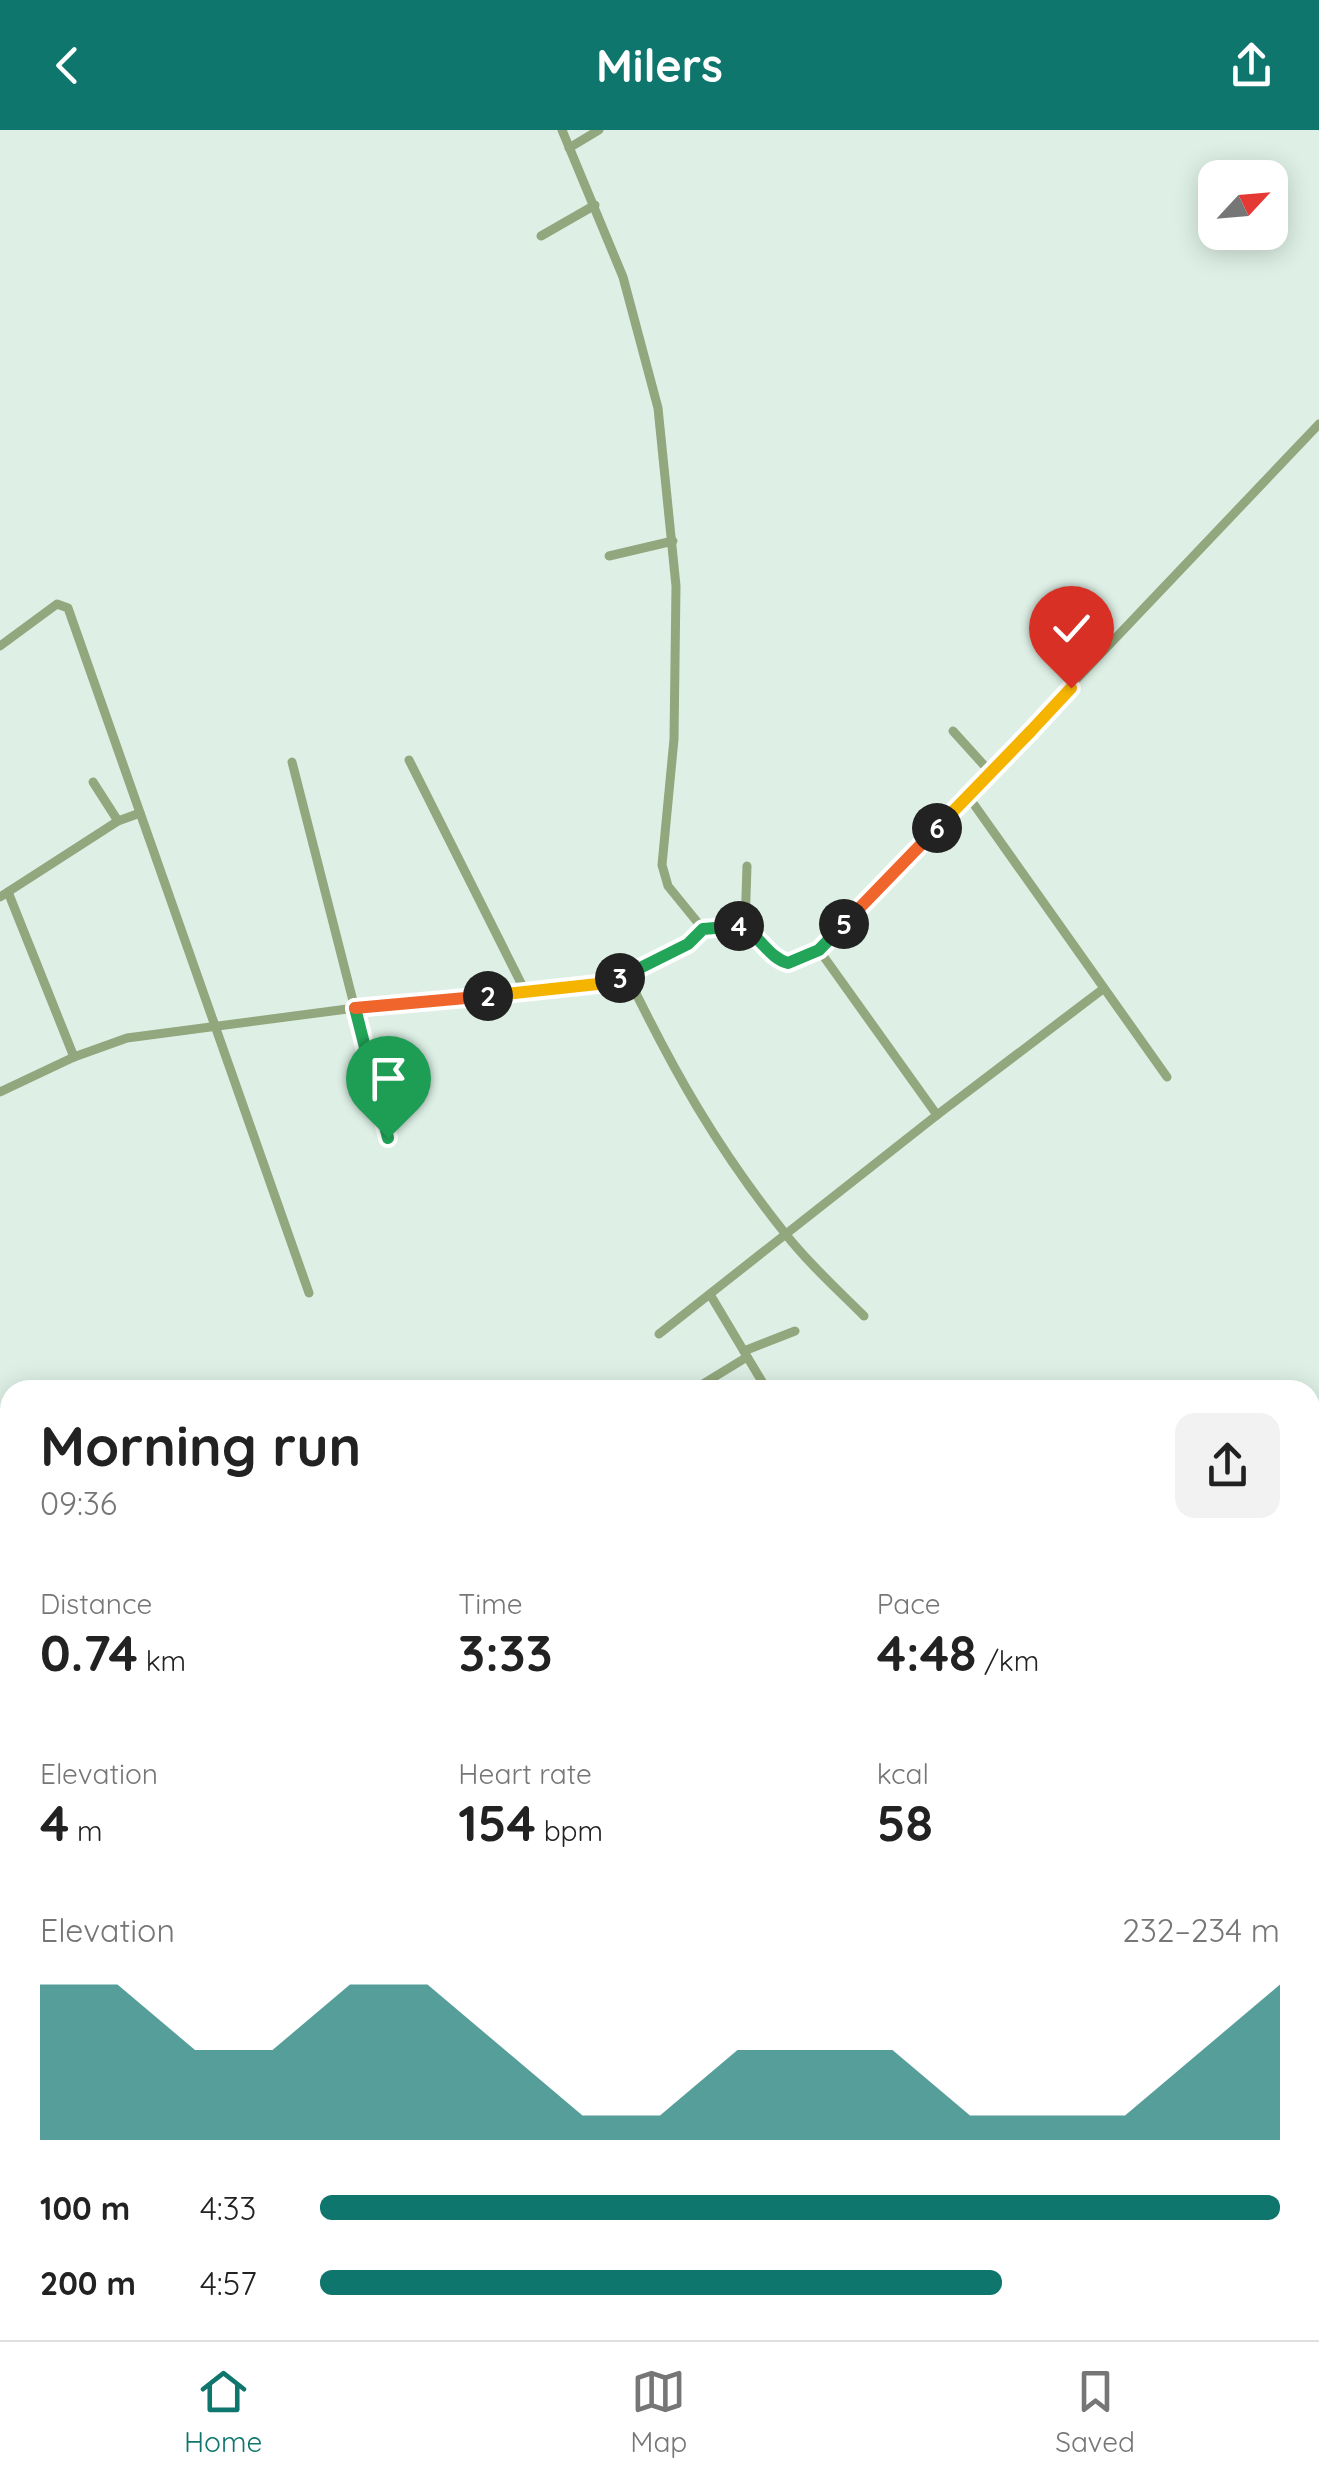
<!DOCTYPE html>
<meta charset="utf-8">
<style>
:root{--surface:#fff;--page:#f2f2f2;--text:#222;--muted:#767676;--line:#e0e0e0;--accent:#0f766e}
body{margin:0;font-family:Quicksand,sans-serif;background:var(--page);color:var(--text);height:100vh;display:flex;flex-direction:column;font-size:38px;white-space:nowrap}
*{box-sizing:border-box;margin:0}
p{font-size:32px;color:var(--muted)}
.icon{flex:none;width:55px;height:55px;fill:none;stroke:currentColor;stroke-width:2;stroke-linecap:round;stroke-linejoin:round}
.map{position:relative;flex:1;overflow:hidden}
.side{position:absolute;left:0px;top:1250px;width:1320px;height:960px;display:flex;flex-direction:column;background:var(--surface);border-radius:30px 30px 0 0;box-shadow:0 5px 25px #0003}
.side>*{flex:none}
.needle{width:65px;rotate:64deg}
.tools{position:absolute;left:1198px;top:30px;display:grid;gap:20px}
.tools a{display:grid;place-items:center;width:90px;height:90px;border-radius:20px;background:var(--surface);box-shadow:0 5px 25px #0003;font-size:50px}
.pin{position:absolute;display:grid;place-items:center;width:85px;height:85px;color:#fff;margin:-102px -42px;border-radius:50% 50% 50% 0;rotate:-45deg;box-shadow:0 0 10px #0007}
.pin .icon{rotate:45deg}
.km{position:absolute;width:50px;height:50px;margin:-25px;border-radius:50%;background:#222;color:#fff;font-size:28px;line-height:50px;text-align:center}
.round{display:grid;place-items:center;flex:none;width:105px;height:105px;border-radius:20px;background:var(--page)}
.head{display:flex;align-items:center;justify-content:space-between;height:170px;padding:0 40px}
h1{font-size:55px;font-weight:800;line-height:75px}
.figures{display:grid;grid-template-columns:repeat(3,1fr);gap:15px;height:170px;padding:10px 40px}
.figures div{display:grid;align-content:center}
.figures b{font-size:50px;font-weight:800}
.figures small{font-size:28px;font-weight:400}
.figures p{font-size:28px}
.chart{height:280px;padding:20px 40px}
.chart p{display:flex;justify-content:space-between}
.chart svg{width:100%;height:180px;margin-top:10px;fill:var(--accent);opacity:.7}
ul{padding:0 40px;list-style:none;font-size:32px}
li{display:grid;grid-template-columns:160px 120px 1fr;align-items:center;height:75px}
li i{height:25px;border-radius:12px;background:var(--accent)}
header{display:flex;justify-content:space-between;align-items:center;height:130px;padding:0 40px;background:var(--accent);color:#fff;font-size:45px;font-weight:800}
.dock{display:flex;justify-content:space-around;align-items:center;height:140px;border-top:2px solid var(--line);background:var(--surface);font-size:28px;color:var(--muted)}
.dock a{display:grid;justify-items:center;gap:5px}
.dock .selected{color:var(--accent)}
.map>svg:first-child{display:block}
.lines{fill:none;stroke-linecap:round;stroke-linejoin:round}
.river{stroke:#5197b0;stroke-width:15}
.building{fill:#354646}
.minor{stroke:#92a77d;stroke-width:9}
.split-1-casing{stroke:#fff;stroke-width:20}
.split-2-casing{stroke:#fff;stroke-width:20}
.split-3-casing{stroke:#fff;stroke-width:20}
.split-4-casing{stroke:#fff;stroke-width:20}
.split-5-casing{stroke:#fff;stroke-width:20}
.split-6-casing{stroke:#fff;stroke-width:20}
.split-7-casing{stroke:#fff;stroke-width:20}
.split-8-casing{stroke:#fff;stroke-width:20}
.split-1{stroke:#22a559;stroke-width:12}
.split-2{stroke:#f0652b;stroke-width:12}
.split-3{stroke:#f5b400;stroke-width:12}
.split-4{stroke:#22a559;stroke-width:12}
.split-5{stroke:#22a559;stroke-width:12}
.split-6{stroke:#f0652b;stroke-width:12}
.split-7{stroke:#f5b400;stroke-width:12}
.split-8{stroke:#f5b400;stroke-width:12}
</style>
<header><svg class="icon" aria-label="back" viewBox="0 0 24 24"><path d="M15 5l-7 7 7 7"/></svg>Milers<svg class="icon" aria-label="share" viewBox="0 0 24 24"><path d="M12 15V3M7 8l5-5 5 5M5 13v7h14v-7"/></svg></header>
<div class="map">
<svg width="1319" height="2210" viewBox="0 0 1319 2210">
<rect width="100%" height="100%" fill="#def0e6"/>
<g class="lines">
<polyline class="river" points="500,2210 515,2200"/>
</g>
<polygon class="building" points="1077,489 1100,512 1076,538 1052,514"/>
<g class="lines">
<g class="minor">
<polyline points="562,0 623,147 658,278 676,456 674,609 662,735 668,756 703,799"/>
<polyline points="569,18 599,0"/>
<polyline points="541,106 595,75"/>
<polyline points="609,426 673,411"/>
<polyline points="0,516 57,474 68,478 309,1163"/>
<polyline points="953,601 991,643"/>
<polyline points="409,630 526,863"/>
<polyline points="292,632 388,1008"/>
<polyline points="93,652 118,691"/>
<polyline points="968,666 1167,947"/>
<polyline points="8,762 74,927"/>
<polyline points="0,767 118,691 140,683"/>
<polyline points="745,797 747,736"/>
<path d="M 627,845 C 674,942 717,1018 784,1102 C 807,1132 837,1159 864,1186"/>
<polyline points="0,962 74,927 127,908 355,878 607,853 663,828 703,799 729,794 753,803 783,833 819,820 1319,294"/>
<polyline points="937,985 1103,859"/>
<polyline points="711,1166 767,1260"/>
<polyline points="659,1204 937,985 819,820"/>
<polyline points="744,1221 795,1201"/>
<polyline points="693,1260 747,1227"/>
<polyline points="1310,1748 1319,1744"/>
<polyline points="0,1754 10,1779"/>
<polyline points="1310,1826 1319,1845"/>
<polyline points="1310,1869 1319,1865"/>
<polyline points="1310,1972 1319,1969"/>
<polyline points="779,2200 785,2210"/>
<polyline points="1167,2200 1171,2210"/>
<polyline points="859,2210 875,2200"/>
<polyline points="928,2210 948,2200"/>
</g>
</g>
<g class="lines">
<defs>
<polyline id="split-1" points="355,878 388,1008"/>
<polyline id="split-2" points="355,878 488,866"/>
<polyline id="split-3" points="488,866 607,853 620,848"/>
<polyline id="split-4" points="620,848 688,814 703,799 739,796"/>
<path id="split-5" d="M 739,796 C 759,803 768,828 788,833 L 819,820 L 844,794"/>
<polyline id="split-6" points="844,794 937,698"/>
<polyline id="split-7" points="937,698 1030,602"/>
<polyline id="split-8" points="1030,602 1071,558"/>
</defs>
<use href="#split-1" class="split-1-casing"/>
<use href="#split-2" class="split-2-casing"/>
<use href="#split-3" class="split-3-casing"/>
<use href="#split-4" class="split-4-casing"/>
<use href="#split-5" class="split-5-casing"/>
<use href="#split-6" class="split-6-casing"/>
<use href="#split-7" class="split-7-casing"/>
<use href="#split-8" class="split-8-casing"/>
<use href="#split-1" class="split-1"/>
<use href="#split-2" class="split-2"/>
<use href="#split-3" class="split-3"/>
<use href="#split-4" class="split-4"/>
<use href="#split-5" class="split-5"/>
<use href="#split-6" class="split-6"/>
<use href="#split-7" class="split-7"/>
<use href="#split-8" class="split-8"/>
</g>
</svg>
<div class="tools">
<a><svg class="needle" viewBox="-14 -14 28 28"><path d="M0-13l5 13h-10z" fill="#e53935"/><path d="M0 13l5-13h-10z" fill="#767676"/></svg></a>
</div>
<div class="pin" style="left:388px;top:1008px;background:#1e9e55"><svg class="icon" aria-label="arrive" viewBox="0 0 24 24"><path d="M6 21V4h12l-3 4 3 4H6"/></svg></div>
<div class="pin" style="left:1071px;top:558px;background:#d93025"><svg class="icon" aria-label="check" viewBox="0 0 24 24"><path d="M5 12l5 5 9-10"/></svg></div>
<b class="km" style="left:488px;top:866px">2</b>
<b class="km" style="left:620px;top:848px">3</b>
<b class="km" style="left:739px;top:796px">4</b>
<b class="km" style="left:844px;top:794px">5</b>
<b class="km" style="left:937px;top:698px">6</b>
<section class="side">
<div class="head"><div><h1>Morning run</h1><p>09:36</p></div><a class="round"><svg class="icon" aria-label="share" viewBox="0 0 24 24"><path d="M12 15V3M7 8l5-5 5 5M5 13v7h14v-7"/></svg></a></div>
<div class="figures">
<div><p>Distance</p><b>0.74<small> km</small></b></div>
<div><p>Time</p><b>3:33</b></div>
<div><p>Pace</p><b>4:48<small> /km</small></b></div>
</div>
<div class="figures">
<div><p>Elevation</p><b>4<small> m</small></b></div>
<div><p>Heart rate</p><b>154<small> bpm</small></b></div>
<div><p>kcal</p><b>58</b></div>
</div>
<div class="chart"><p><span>Elevation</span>232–234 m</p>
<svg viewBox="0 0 160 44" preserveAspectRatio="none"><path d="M0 44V6L10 6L20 22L30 22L40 6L50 6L60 22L70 38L80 38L90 22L100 22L110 22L120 38L130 38L140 38L150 22L160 6V44z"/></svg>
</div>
<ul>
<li><b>100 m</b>4:33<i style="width:100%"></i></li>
<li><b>200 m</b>4:57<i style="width:71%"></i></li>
</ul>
</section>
</div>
<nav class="dock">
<a class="selected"><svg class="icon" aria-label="home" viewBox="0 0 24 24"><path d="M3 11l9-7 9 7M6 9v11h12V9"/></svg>Home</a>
<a><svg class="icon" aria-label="map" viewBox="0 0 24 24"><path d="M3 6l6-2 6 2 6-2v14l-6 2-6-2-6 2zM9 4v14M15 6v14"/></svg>Map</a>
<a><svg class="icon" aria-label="saved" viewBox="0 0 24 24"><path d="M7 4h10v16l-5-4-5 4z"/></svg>Saved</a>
</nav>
